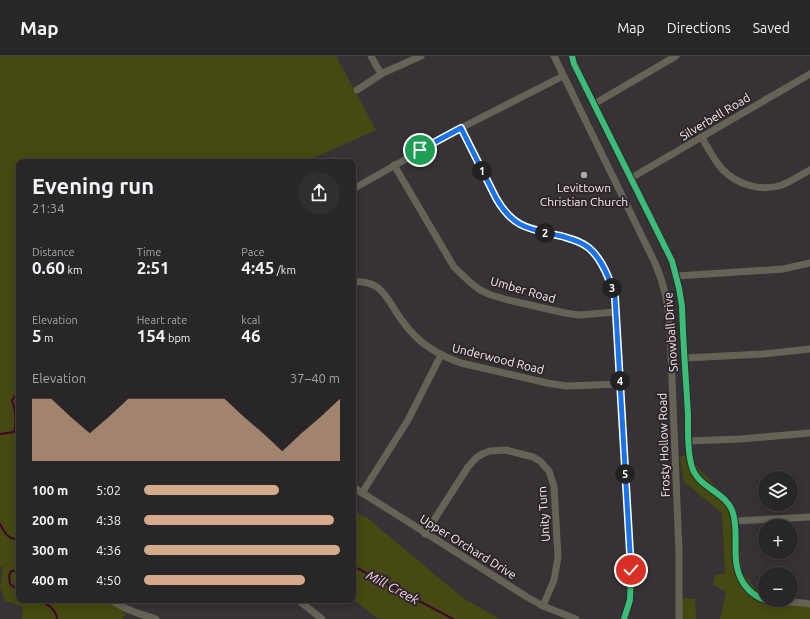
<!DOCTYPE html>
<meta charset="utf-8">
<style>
:root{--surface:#292628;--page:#312e30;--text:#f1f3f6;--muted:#a5a5a8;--line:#454345;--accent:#d6ab8b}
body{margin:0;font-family:Ubuntu,sans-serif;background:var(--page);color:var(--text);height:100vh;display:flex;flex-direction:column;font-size:15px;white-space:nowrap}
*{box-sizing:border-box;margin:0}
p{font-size:13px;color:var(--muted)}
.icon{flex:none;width:22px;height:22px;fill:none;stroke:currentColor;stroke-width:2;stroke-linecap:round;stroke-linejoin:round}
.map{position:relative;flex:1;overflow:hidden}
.sheet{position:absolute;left:16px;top:103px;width:340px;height:444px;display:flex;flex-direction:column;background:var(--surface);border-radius:8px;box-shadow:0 2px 10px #0003,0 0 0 1px var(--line)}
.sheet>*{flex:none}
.controls{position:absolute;left:758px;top:415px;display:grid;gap:8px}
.controls a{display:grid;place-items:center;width:40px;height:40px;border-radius:50%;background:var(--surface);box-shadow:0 2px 10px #0003,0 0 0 1px var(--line);font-size:20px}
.pin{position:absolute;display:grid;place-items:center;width:34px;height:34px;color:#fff;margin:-17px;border:2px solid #fff;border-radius:50%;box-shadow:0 1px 4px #0007}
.km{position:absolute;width:20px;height:20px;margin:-10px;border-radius:50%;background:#222;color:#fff;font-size:11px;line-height:20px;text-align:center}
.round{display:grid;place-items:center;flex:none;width:42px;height:42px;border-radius:21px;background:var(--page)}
.overview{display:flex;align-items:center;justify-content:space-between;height:68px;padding:0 16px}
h1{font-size:22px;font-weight:700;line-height:30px}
.metrics{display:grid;grid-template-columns:repeat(3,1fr);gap:6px;height:68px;padding:4px 16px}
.metrics div{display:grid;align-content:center}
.metrics b{font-size:17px;font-weight:700}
.metrics small{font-size:11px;font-weight:400}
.metrics p{font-size:11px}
.chart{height:112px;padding:8px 16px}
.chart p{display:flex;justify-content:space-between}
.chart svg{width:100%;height:72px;margin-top:4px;fill:var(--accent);opacity:.7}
ul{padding:0 16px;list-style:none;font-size:13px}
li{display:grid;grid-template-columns:64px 48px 1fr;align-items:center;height:30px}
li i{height:10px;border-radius:5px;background:var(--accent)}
header{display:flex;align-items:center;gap:24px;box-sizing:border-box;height:56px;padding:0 20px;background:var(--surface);border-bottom:1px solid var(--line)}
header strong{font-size:19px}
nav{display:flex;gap:22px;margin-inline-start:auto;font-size:14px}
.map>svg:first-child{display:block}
.green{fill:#474912}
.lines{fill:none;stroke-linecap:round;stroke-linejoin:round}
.stream{stroke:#3f062d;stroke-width:2}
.street{stroke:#646356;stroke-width:7}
.cycleway-casing{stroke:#2f262b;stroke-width:8}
.cycleway{stroke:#3abd76;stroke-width:6}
.route-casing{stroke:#fff;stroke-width:8}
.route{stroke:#1a73e8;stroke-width:5}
.poi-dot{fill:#b1abae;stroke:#2f262b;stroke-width:1.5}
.labels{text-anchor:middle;stroke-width:4;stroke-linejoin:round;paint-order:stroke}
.street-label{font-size:12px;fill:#f3ecef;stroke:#2f262b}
.poi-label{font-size:12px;fill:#f3ecef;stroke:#2f262b}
.water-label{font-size:13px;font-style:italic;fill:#fcd3e8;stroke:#2f262b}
</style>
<header>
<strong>Map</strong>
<nav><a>Map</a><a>Directions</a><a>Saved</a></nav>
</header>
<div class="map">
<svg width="810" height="563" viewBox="0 0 810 563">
<rect width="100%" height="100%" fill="#373235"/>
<g class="green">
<polygon points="0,0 336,0 376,74 305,106 19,106 19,544 107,544 126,558 122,563 22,563 23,551 5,545 0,531 3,511 0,511"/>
<polygon points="686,399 736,452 742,516 756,534 765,538 765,544 810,549 810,563 720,563 726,536 713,529 715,519 725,518 722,457 684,426 680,401"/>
<polygon points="353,457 366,461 463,542 500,563 383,563 377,562 353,543"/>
<polygon points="682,542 695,543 696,563 680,563"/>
</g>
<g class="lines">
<g class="stream">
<path d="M 0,378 L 14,376 C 17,364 16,355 12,344 L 19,336"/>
<path d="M 0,468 C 5,477 8,484 19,483"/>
<polyline points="353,510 453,563"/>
<polyline points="19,515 11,515 9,520 10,528 19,535"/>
<path d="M 38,544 C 46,547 56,553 57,563"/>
</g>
<g class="street">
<polyline points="371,0 377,11 381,17 383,17 421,0"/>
<path d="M 554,0 L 655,207 C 665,230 668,248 670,273 L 679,496 L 679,563"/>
<path d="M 572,0 L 574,8 L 672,205 L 679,232 L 682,250 C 683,286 686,323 688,359 C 688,375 687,396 692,411 C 698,432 727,436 733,457 C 740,480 729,506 744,528 C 749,535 756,541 765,544"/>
<polyline points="357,34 383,17"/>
<polyline points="594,48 676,0"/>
<path d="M 461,72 L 495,142 C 517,179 540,174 577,184 C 603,198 614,229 616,256 L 631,514 L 630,544 L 624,563"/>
<path d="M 702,82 C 708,92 714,104 722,113 C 737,129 762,136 782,129 C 792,125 801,119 810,114"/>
<polyline points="334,105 334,106"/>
<polyline points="394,109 454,211 471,227 480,234 491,239 508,244 565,257 579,259 616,256"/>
<polyline points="631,122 810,18"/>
<polyline points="353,133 461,72 563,20"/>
<polyline points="677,220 783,213 810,207"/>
<path d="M 353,226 C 382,223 387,244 401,263 C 405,269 410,275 415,280 C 428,293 444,301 461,307 L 547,327 L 566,330 L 621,328"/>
<polyline points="685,302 763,298 810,293"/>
<polyline points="689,385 740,383 810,377"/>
<polyline points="353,431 527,541 543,550 576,563"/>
<polyline points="362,437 408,364 441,299"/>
<polyline points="735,465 810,461"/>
<polyline points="425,478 468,411 476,402 482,398 490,395 506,394 533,401 540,405 549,415 554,430 558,501 554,524 543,550"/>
<path d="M 112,544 C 124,554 141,558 156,563"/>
<polyline points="298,544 322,563"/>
<path d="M 765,544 C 780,547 795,545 810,548"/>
</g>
<defs>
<g id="cycleway">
<path d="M 572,0 L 574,8 L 672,205 L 679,232 L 682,250 C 683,286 686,323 688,359 C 688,375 687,396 692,411 C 698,432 727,436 733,457 C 740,480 729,506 744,528 C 749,535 756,541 765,544"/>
<path d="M 461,72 L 495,142 C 517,179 540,174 577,184 C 603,198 614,229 616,256 L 631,514 L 630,544 L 624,563"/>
</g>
</defs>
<use href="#cycleway" class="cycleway-casing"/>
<use href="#cycleway" class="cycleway"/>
</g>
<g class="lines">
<defs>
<path id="route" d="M 420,94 L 461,72 L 496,142 C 513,172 529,173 561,180 C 571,183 581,185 589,192 C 603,204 610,224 615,241 L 631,514"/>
</defs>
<use href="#route" class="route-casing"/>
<use href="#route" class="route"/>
</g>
<circle class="poi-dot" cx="584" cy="119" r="4"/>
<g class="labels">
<g class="street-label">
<text transform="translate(715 61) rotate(-31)" y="4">Silverbell Road</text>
<text transform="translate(523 234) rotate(16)" y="4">Umber Road</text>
<text transform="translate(671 276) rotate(-94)" y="4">Snowball Drive</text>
<text transform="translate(498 303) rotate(14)" y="4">Underwood Road</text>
<text transform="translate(664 389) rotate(-92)" y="4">Frosty Hollow Road</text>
<text transform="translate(544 458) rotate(-94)" y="4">Unity Turn</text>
<text transform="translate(468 491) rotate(32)" y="4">Upper Orchard Drive</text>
</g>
<g class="poi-label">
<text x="584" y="136">Levittown<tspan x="584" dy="14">Christian Church</tspan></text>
</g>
<g class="water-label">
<text transform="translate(393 531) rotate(28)" y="5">Mill Creek</text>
</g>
</g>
</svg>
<div class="controls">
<a><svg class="icon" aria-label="layers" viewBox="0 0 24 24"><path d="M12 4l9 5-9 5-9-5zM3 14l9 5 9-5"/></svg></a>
<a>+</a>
<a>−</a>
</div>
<div class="pin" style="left:420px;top:94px;background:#1e9e55"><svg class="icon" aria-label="arrive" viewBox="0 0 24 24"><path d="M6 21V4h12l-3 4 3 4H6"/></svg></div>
<div class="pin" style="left:631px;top:514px;background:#d93025"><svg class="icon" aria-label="check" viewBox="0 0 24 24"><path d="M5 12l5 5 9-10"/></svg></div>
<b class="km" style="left:482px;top:115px">1</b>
<b class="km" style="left:545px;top:177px">2</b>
<b class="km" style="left:612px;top:232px">3</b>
<b class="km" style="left:620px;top:325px">4</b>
<b class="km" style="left:625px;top:418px">5</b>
<section class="sheet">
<div class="overview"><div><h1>Evening run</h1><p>21:34</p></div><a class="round"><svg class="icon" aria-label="share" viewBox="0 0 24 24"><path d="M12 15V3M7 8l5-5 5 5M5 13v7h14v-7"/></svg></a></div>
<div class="metrics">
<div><p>Distance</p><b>0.60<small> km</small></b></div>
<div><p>Time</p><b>2:51</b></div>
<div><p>Pace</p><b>4:45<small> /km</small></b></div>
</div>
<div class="metrics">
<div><p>Elevation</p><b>5<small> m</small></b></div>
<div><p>Heart rate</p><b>154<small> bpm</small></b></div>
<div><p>kcal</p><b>46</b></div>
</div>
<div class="chart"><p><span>Elevation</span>37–40 m</p>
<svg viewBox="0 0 160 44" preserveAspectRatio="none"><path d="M0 44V6L10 6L20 17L30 27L40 17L50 6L60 6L70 6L80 6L90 6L100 6L110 17L120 27L130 38L140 27L150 17L160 6V44z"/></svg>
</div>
<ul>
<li><b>100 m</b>5:02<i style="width:69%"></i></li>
<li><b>200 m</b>4:38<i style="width:97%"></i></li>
<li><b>300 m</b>4:36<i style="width:100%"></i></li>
<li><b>400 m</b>4:50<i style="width:82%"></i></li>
</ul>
</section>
</div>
